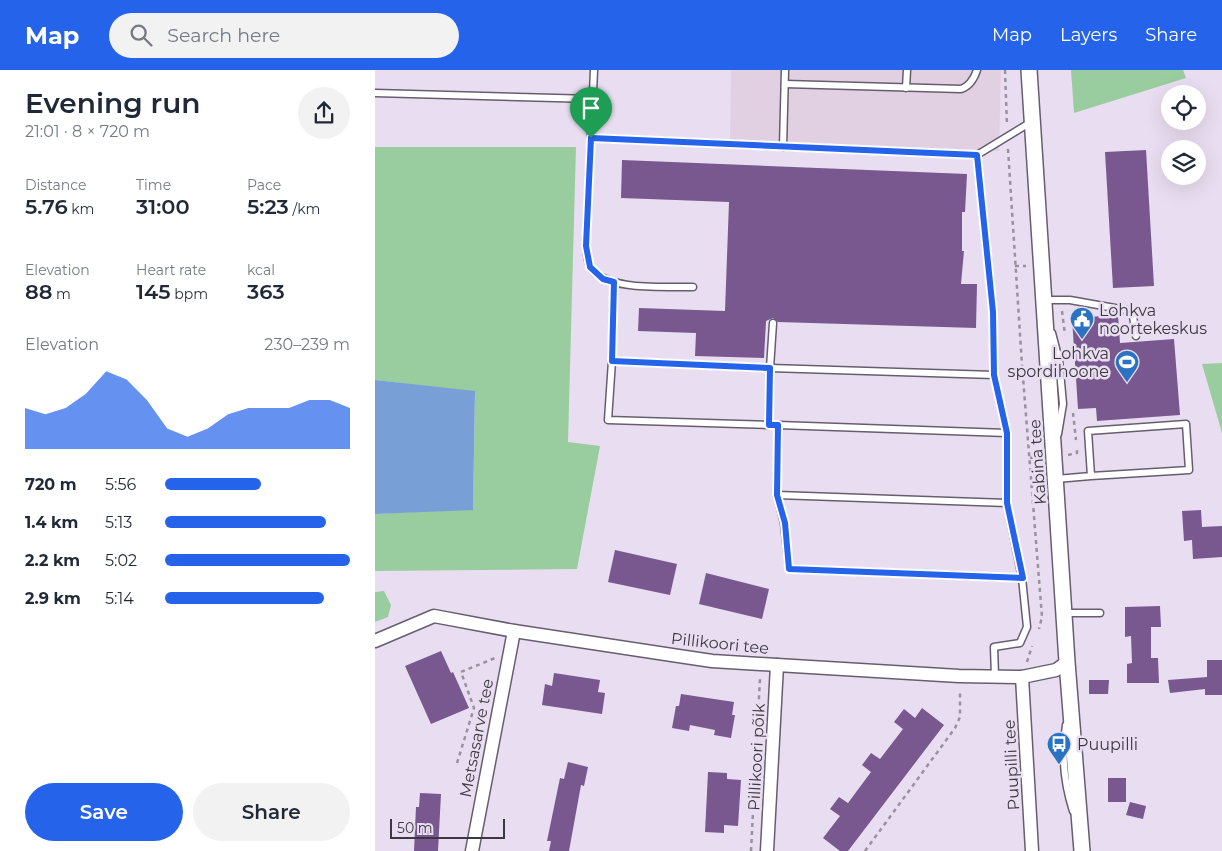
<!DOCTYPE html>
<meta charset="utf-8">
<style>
:root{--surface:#fff;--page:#f2f2f3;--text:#1f2937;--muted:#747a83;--accent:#2563eb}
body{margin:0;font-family:Montserrat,sans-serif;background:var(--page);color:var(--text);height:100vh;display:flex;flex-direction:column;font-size:19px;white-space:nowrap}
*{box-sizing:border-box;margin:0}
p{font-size:16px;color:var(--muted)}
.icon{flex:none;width:28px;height:28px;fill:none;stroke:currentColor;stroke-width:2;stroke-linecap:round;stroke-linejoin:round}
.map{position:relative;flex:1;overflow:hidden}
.drawer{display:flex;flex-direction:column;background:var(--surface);width:375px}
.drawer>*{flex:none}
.fabs{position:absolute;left:786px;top:15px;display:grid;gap:10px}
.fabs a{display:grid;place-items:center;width:45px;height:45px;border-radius:50%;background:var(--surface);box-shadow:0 5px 20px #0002;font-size:25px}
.scale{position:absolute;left:15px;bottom:12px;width:115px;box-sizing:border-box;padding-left:5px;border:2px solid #3c383f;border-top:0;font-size:14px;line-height:18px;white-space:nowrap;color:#3c383f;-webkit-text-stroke:4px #e9def1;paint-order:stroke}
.pin{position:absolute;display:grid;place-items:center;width:42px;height:42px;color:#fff;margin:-51px -21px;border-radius:50% 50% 50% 0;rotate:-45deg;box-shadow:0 0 5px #0007}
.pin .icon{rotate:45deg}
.round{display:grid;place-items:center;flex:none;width:52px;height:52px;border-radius:26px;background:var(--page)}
.overview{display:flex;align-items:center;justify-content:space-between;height:85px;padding:0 25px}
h1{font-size:28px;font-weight:600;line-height:38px}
.metrics{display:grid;grid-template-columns:repeat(3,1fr);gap:8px;height:85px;padding:5px 25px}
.metrics div{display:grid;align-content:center}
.metrics b{font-size:21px;font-weight:600}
.metrics small{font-size:14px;font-weight:400}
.metrics p{font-size:14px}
.chart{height:140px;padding:10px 25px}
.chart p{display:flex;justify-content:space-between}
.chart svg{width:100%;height:90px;margin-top:5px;fill:var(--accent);opacity:.7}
.action{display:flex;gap:10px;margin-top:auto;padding:10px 25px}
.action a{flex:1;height:58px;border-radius:30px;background:var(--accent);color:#fff;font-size:20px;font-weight:600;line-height:58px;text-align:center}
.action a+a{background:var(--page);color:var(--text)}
ul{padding:0 25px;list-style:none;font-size:16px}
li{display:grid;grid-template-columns:80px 60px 1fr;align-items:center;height:38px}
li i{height:12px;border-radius:6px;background:var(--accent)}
header{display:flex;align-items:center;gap:30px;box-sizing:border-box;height:70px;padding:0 25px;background:var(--accent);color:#fff}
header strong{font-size:24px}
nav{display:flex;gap:28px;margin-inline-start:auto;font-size:18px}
.search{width:350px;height:45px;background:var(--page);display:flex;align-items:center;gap:12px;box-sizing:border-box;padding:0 18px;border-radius:28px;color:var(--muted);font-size:19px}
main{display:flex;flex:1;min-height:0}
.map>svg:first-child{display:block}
.commercial{fill:#e1d0e1}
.green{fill:#99cda0}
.water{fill:#789fd6}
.building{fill:#78588f}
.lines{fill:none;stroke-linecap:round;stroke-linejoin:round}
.service-casing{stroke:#665e6e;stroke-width:9}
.minor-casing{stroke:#665e6e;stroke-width:15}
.tertiary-casing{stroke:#665e6e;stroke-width:18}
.path{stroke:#98919e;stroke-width:2.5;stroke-dasharray:4 4;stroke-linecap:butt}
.service{stroke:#fff;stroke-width:6}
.minor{stroke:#fff;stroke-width:12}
.tertiary{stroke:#fff;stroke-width:15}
.route-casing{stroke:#fff;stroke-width:10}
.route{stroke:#2563eb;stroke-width:6}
.labels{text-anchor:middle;stroke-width:5;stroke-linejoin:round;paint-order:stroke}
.poi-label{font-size:16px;fill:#3c383f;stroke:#e9def1;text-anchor:start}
.street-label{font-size:16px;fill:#3c383f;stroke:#e9def1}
</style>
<header>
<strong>Map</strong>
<div class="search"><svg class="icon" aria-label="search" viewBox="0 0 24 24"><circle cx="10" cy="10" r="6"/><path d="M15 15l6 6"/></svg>Search here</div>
<nav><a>Map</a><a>Layers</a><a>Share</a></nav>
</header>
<main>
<section class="drawer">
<div class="overview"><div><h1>Evening run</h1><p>21:01 · 8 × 720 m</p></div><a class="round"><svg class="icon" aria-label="share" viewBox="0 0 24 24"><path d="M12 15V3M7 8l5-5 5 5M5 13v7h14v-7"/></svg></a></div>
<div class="metrics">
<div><p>Distance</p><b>5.76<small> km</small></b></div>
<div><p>Time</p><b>31:00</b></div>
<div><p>Pace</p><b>5:23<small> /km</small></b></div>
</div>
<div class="metrics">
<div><p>Elevation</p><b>88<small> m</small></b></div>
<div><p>Heart rate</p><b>145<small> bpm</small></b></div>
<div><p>kcal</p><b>363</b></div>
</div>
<div class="chart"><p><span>Elevation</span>230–239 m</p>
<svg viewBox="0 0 160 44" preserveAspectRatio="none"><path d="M0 44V24L10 27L20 24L30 17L40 6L50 10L60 20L70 34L80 38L90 34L100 27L110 24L120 24L130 24L140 20L150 20L160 24V44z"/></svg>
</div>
<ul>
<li><b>720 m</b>5:56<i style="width:52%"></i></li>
<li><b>1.4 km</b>5:13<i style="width:87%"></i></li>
<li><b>2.2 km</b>5:02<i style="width:100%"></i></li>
<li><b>2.9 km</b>5:14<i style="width:86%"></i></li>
</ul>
<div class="action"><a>Save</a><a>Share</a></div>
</section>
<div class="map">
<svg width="847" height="781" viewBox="0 0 847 781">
<rect width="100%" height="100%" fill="#e9def1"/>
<polygon class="commercial" points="356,0 626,0 624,81 355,70"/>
<g class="green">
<polygon points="696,0 808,0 811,8 699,43"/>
<polygon points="0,77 201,77 193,372 225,376 202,499 0,501 0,444 98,439 100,322 0,310"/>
<polygon points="847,293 847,363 827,294"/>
<polygon points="9,521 16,535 13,547 0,552 0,522"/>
</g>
<polygon class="water" points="0,310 100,321 98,440 0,444"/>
<g class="building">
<polygon points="771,80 779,216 738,218 730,82"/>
<polygon points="247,90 592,104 590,142 587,142 587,181 589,181 586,214 602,214 601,258 403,252 398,248 391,251 389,288 320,286 321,263 263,261 264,238 350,241 354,132 246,128"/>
<polygon points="743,245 745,273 799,269 805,345 722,351 721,338 703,339 697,248"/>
<polygon points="826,440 827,457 847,456 847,487 818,489 817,470 809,471 807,441"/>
<polygon points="240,480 302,494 295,525 233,512"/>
<polygon points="331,503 394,519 387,549 324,534"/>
<polygon points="785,536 786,557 776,557 776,588 783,588 784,613 752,613 752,594 757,593 756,566 750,567 750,537"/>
<polygon points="66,581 76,603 78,602 94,638 56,654 30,596"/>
<polygon points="832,590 847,590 847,625 830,625 830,619 795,623 793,610 832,607"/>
<polygon points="179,603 225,610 223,622 230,623 227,644 167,635 170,614 177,616"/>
<polygon points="714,610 734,610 733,624 714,624"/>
<polygon points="306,624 359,632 357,645 360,645 356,668 339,665 340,660 315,655 314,661 297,658 301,636 304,636"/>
<polygon points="547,638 569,655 473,781 465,781 448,768 465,746 455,739 464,727 473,733 496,702 487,695 496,683 505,689 528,659 519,652 529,639 540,648"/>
<polygon points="193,692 213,697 209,716 206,715 194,781 174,781 176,771 172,771 185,708 189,709"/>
<polygon points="333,702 352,703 352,709 366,710 363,756 349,755 349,763 330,762"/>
<rect x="733" y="708" width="18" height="24"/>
<polygon points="45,723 66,724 63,781 39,781 41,737 44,737"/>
<polygon points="755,732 771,736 768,749 751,745"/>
</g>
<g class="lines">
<defs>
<g id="service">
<path d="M 219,0 L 211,176 C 212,182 212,193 216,198 C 234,222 291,216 318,217"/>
<path d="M 410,14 L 586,19 C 595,16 599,9 602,0"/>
<polyline points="531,18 532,0"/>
<polyline points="0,23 218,29"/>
<polyline points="216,68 602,85 618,242 619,305"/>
<polyline points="408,77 410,0"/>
<polyline points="602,85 656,52"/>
<polyline points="669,232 669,230 695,230 751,240 758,246 761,266"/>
<polyline points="677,263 684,290 688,334 683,364"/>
<polyline points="237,291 239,212"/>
<polyline points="394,355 233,350 237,291 395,298 398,253"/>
<polyline points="397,355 394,355 395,298 619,305 632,363"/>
<polyline points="681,409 716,406 713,361 811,354 814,400 716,406"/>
<polyline points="402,425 403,355 632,363 632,433"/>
<polyline points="689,543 725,543"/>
<polyline points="620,606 619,577 645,573 652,557 647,508 632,433 402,425 409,453 414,499 647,508"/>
<path d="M 691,655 C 686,685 689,713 698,741"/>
</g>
<g id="minor">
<polyline points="0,571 59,546 139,561 297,585 337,591 402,595 584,606 647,607 681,600 692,592"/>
<polyline points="647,607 657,781"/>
<polyline points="97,781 139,561"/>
<polyline points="392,781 402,595"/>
</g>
<polyline id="tertiary" points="654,0 692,592 707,781"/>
</defs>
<use href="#service" class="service-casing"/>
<use href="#minor" class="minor-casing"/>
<use href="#tertiary" class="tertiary-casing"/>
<g class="path">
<polyline points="630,0 632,56"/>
<polyline points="633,79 647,295 667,547 664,559"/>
<polyline points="640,196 651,196"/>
<polyline points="687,241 690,265"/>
<polyline points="698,343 701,370"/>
<polyline points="693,385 702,383 702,380"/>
<polyline points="655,388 665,387"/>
<polyline points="652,592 657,576"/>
<polyline points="82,693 99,638 86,602 120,588"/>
<polyline points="376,781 385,608"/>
<polyline points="490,781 580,658 585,647 585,620"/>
</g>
<use href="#service" class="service"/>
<use href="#minor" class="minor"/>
<use href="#tertiary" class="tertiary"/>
</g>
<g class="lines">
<defs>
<polygon id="route" points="216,68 602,85 618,242 619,305 632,363 632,433 648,508 414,499 410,453 402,425 403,355 394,355 395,298 237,291 239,212 228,209 215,197 211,176"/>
</defs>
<use href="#route" class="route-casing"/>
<use href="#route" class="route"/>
</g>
<defs>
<symbol id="civic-pin" viewBox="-11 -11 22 30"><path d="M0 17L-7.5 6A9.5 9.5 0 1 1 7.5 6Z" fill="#2a73c3" stroke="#e9def1"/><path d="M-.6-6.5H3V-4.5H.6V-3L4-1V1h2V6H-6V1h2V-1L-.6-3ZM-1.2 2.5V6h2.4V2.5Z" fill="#fff"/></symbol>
<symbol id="stadium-pin" viewBox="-11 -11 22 30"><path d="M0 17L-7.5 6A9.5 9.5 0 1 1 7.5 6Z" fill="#2a73c3" stroke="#e9def1"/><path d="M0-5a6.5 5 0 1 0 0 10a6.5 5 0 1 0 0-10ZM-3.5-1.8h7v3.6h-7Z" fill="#fff"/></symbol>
<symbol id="bus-pin" viewBox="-11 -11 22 30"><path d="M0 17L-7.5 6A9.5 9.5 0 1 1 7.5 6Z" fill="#2a73c3" stroke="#e9def1"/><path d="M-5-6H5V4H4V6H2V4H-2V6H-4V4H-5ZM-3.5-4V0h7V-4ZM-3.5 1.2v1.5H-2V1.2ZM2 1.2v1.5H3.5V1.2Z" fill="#fff"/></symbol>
</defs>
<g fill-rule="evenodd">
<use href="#civic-pin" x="693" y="235" width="28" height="38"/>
<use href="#stadium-pin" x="738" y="278" width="28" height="38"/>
<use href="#bus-pin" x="670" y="660" width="28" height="38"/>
</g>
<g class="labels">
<g class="poi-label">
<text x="724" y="246">Lohkva<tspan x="724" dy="18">noortekeskus</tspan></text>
<text x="734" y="289" text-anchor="end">Lohkva<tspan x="734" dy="18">spordihoone</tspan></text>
<text x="702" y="680">Puupilli</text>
</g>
<g class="street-label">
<text transform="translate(662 392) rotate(-94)" y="6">Kabina tee</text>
<text transform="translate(345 573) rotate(6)" y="6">Pillikoori tee</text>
<text transform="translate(101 668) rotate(-79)" y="6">Metsasarve tee</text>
<text transform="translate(381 687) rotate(-87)" y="6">Pillikoori põik</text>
<text transform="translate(636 695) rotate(-93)" y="6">Puupilli tee</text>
</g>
</g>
</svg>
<div class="fabs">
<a><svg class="icon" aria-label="locate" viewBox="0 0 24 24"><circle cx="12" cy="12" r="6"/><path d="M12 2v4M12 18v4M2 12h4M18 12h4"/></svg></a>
<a><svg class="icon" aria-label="layers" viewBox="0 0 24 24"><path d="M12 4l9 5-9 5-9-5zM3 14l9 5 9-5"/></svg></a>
</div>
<div class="scale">50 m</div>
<div class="pin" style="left:216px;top:68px;background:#1e9e55"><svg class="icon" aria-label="arrive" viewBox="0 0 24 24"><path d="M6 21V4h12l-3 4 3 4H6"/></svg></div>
</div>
</main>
